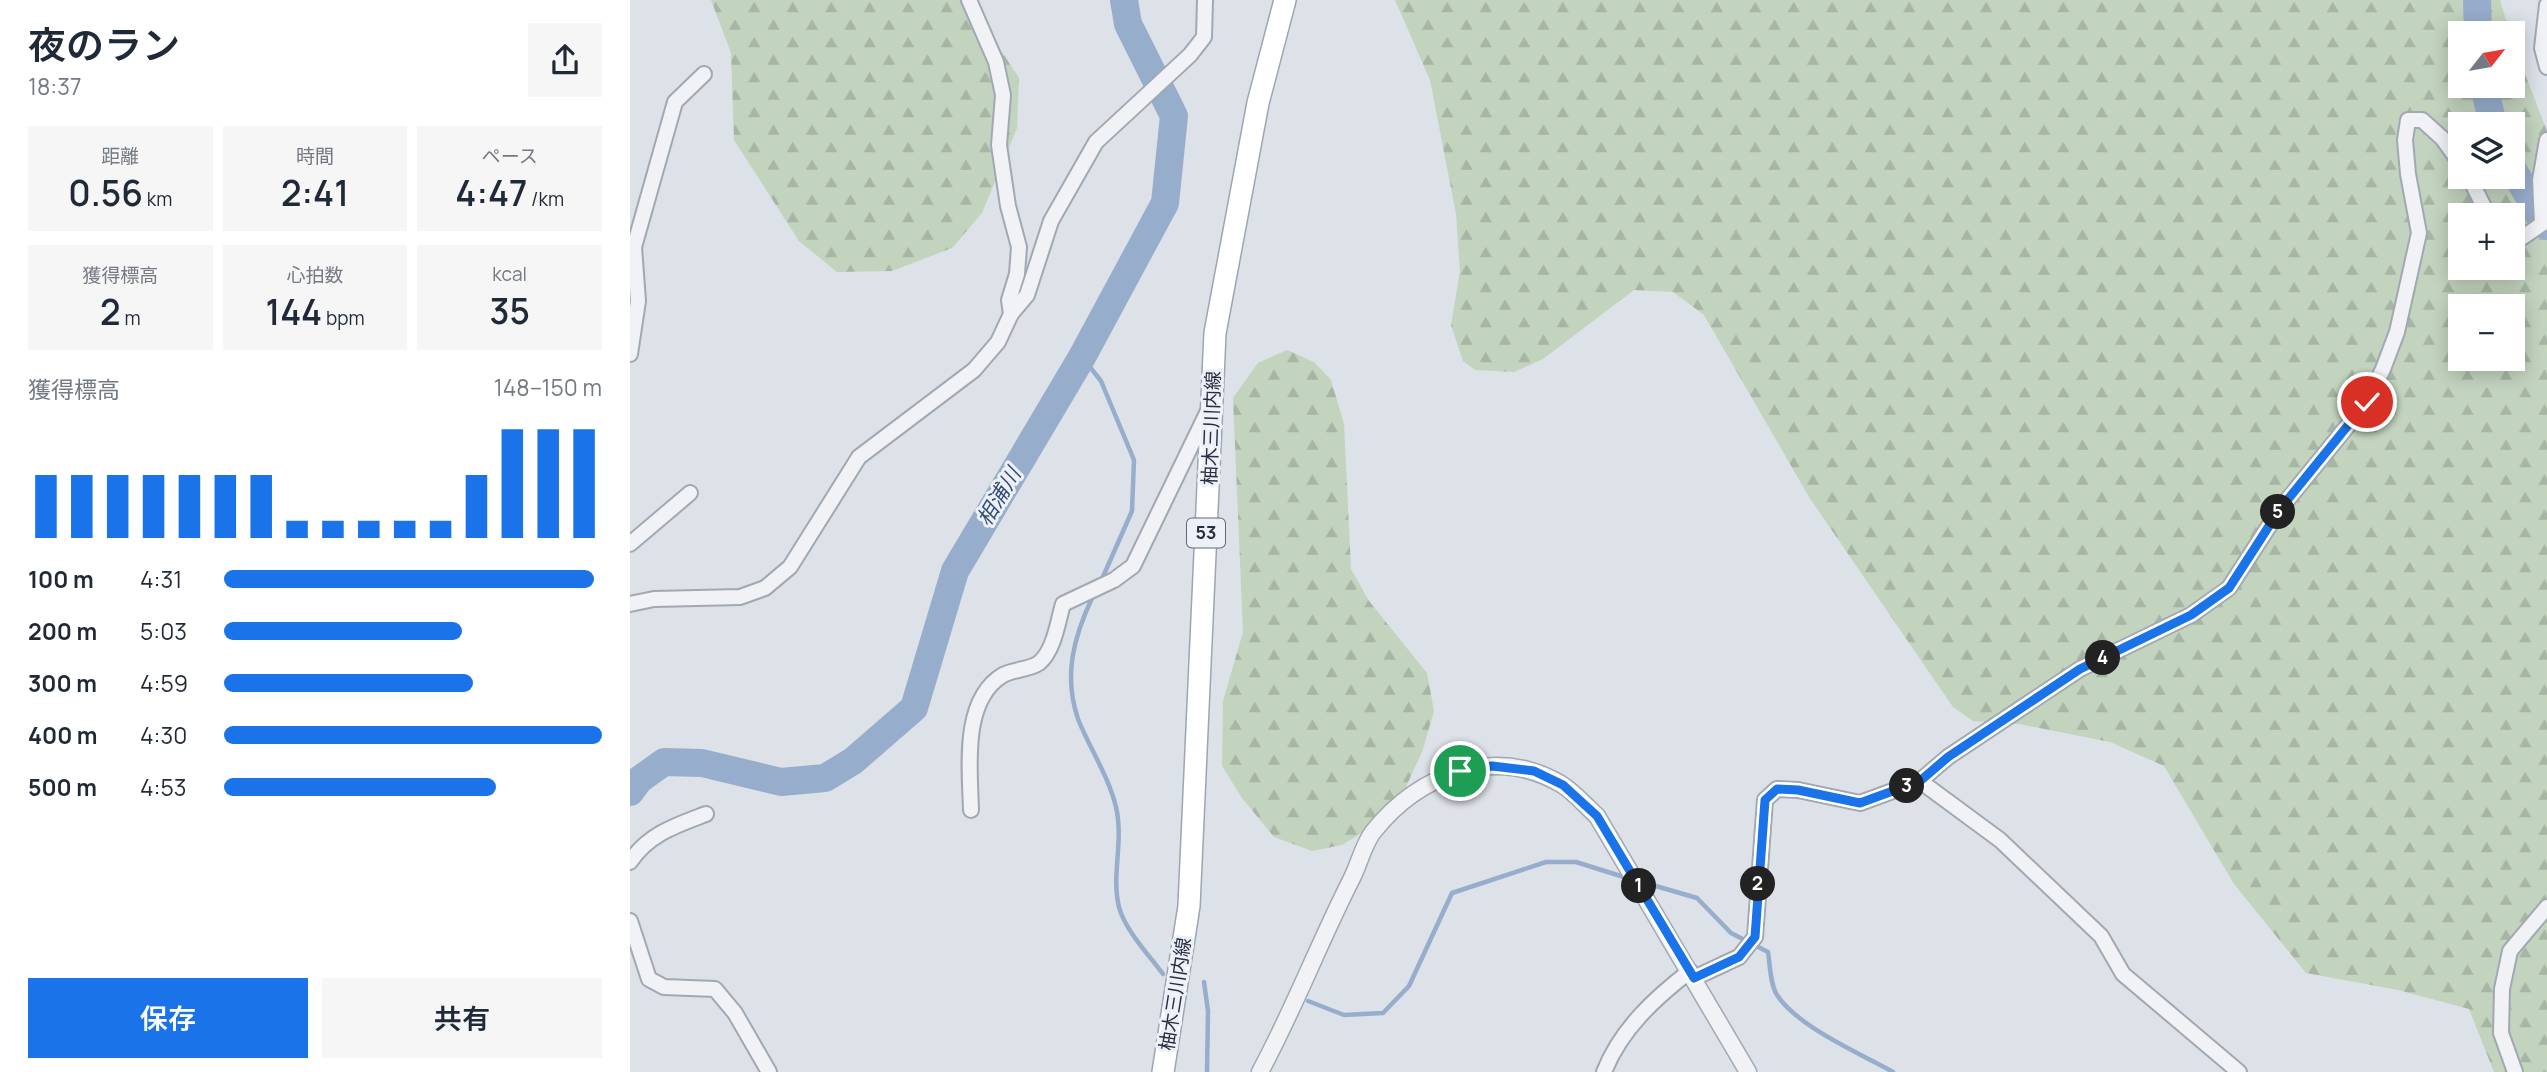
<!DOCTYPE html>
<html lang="ja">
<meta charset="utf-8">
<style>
:root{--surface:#fff;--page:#f6f6f7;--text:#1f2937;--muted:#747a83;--accent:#1a73e8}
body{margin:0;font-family:Manrope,"Noto Sans JP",sans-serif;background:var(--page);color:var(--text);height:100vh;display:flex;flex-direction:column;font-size:26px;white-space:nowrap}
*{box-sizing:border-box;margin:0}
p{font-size:23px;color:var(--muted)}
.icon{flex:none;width:38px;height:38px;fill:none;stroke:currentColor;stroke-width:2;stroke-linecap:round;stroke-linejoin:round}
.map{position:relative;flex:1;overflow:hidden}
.details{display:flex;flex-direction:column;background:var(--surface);width:630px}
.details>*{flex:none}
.needle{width:46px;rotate:59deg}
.fabs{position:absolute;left:1818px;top:21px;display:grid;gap:14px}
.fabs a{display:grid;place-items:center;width:77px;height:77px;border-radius:0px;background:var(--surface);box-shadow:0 4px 18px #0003;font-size:35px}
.pin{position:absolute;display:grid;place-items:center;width:60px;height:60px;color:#fff;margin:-30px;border:4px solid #fff;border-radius:50%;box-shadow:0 2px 7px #0007}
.km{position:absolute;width:35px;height:35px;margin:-18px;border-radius:50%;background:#222;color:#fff;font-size:19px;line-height:35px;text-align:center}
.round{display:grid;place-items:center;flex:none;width:74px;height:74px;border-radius:0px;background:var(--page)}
.head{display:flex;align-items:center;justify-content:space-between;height:119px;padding:0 28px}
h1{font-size:38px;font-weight:600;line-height:52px}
.figures{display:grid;grid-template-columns:repeat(3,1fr);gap:10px;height:119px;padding:7px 28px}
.figures div{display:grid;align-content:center;border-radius:0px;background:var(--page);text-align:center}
.figures b{font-size:35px;font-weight:600}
.figures small{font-size:19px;font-weight:400}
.figures p{font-size:19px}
.chart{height:196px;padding:14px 28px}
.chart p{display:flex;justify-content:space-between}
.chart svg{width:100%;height:126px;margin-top:7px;stroke:var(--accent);stroke-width:6}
.primary-button{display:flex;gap:14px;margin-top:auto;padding:14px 28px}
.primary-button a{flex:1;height:80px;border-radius:0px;background:var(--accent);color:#fff;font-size:28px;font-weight:600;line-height:80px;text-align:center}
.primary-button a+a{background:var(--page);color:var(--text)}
ul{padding:0 28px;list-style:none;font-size:23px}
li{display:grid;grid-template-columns:112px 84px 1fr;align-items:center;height:52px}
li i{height:18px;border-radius:9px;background:var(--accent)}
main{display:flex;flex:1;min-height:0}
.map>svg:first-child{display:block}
.forest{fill:url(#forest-firs);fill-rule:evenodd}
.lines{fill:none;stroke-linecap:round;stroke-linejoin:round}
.stream{stroke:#96adcb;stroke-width:4.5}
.river{stroke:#96adcb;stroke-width:28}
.minor-casing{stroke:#a2a8b2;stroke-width:18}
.tertiary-casing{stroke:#a2a8b2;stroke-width:19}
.primary-casing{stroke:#9ca5b5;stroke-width:24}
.minor{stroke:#f0f2f6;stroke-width:14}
.tertiary{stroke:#f0f2f6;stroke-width:16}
.primary{stroke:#fff;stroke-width:21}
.route-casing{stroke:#fff;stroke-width:14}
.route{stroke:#1a73e8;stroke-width:9}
.labels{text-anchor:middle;stroke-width:6;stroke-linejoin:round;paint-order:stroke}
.shield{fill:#edf0f6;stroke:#626877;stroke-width:2}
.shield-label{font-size:18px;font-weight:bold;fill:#262e40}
.street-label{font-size:19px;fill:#262e40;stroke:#edf0f6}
.water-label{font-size:21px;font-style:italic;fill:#2e4b76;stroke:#edf0f6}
</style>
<main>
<section class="details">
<div class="head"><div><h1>夜のラン</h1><p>18:37</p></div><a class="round"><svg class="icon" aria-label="share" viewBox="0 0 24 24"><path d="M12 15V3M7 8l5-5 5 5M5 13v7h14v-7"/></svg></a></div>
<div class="figures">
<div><p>距離</p><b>0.56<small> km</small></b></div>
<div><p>時間</p><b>2:41</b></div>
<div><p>ペース</p><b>4:47<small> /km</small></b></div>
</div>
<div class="figures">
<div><p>獲得標高</p><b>2<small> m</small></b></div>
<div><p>心拍数</p><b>144<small> bpm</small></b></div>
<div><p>kcal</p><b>35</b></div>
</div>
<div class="chart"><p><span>獲得標高</span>148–150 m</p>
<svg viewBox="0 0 160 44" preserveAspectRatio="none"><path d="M5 44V22M15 44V22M25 44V22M35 44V22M45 44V22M55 44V22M65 44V22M75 44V38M85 44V38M95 44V38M105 44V38M115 44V38M125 44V22M135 44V6M145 44V6M155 44V6"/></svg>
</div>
<ul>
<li><b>100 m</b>4:31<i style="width:98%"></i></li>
<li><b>200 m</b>5:03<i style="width:63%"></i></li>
<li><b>300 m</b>4:59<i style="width:66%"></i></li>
<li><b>400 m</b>4:30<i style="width:100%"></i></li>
<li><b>500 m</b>4:53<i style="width:72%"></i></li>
</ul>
<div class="primary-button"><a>保存</a><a>共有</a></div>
</section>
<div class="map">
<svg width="1917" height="1072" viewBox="0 0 1917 1072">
<defs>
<pattern id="forest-firs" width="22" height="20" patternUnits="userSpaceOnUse" patternTransform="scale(1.75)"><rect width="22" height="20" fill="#c2d3be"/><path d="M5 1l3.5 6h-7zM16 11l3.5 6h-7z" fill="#a7b5a4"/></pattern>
</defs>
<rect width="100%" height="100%" fill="#dde1e8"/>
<g class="forest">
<polygon points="81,0 337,0 341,4 389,78 387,128 352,213 322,248 262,271 207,272 169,241 104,140 101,53"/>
<path d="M 765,0 L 1870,0 L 1880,33 L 1830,33 L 1830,86 L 1883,86 L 1883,43 L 1917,131 L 1917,1072 L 1864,1072 L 1839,1009 L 1768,990 L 1676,973 L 1604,884 L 1534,766 L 1480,742 L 1389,724 L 1343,721 L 1323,707 L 1179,497 L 1074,315 L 1043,292 L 1004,290 L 913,359 L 884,372 L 845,370 L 833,361 L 821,325 L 830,271 L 826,214 L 800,80 ZM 1830,124 L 1883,124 L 1883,177 L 1830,177 ZM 1830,215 L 1883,215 L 1883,268 L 1830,268 ZM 1830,306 L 1883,306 L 1883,359 L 1830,359 Z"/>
<polygon points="657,350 684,362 701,380 714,424 721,569 739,601 797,673 804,711 792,752 773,793 738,829 712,845 682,851 644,837 612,798 592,766 593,701 613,632 603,398 628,363"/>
</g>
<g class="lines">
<g class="stream">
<polyline points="452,357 471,381 504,460 502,511 472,579"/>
<path d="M 463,596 C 444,636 433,675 448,719 C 460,749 478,775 486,807 C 494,842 481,875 489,907 C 495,930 519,955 533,974"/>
<path d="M 1012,882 L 1067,898 L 1101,933 L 1138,952 C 1140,964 1140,984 1147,995 C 1168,1027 1229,1053 1263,1072"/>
<polyline points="574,982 578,1011 577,1072"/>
<polyline points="678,1001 714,1015 753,1013 779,986 822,893 916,862 946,862 997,878"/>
</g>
<g class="river">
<polyline points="1847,0 1848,33"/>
<polyline points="1854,86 1863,124"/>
<polyline points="1883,170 1917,226"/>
<polyline points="0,792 9,780 34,762 72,763 151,782 195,778 223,761 284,708 325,571 452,357 535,203 544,116 498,24 494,0"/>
</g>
<defs>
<g id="minor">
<polyline points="339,0 366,62 373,95 369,145 378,206 389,247 387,274 379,300 381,314"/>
<polyline points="1917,5 1912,48 1917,67"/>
<polyline points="1839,177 1858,215"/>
<polyline points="1883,238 1890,239 1912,224 1910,180 1917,140"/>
<polyline points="0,354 8,301 4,247 45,102 74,74"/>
<polyline points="0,544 60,493"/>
<polyline points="0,604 24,599 110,597 135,588 160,567 229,457 344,370 368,342 381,314 397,295 421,221 466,142 560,55 574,37 575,0"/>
<polyline points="1290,781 1370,840 1471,936 1493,974 1609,1072"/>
<path d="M 341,810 C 340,770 331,700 373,675 C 384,669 399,670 409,663 C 424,651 428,621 433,604 L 484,580 L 503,566 L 578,411"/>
<path d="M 0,862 C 18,834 47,825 76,814"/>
<polyline points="0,921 19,979 34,987 85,989 105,1013 139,1072"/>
<polyline points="1064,978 1109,957 1125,937 1135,800 1147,789 1168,790 1230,803 1290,781 1318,757 1450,669 1561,615 1599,588 1650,509 1737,402 1753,369 1767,332 1789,233 1778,174 1775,140 1778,120 1792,120 1812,138 1830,163"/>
<path d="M 974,1072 C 991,1029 1025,998 1060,971"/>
<polyline points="1885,1072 1871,1033 1872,989 1880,951 1917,907"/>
</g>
<path id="tertiary" d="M 630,1072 C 664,1009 689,943 721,880 C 729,865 733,845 743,832 C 789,774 864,745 931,784 C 944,792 956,806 967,816 L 1118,1072"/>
<polyline id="primary" points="533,1072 559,906 585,333 628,103 655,0"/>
</defs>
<use href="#minor" class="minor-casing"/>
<use href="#tertiary" class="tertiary-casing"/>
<use href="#primary" class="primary-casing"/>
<use href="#minor" class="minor"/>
<use href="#tertiary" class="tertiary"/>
<use href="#primary" class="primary"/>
</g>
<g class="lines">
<defs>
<polyline id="route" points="830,771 862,766 904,771 933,785 967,816 1064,978 1109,957 1125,937 1135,800 1147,789 1168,790 1230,803 1290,781 1318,757 1450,669 1561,615 1599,588 1650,509 1737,402"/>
</defs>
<use href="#route" class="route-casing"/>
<use href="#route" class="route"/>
</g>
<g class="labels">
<rect class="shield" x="557" y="518.5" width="38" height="29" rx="5"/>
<g class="shield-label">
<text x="576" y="539">53</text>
</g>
<g class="street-label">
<text transform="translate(581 428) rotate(-88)" y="7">柚木三川内線</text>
<text transform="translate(545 994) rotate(-81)" y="7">柚木三川内線</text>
</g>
<g class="water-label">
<text transform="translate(369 497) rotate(-59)" y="7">相浦川</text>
</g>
</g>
</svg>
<div class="fabs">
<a><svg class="needle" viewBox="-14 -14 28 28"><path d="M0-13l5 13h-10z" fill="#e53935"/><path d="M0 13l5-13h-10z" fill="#747a83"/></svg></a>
<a><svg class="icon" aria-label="layers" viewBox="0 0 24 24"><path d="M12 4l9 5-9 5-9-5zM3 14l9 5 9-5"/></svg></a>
<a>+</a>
<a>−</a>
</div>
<div class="pin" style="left:830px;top:771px;background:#1e9e55"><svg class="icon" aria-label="arrive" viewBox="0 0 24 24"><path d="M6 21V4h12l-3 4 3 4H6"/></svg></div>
<div class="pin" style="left:1737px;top:402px;background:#d93025"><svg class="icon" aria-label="check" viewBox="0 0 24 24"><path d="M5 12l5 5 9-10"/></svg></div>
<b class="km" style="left:1009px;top:886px">1</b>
<b class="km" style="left:1128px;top:884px">2</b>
<b class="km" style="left:1277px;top:786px">3</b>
<b class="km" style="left:1473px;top:658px">4</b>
<b class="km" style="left:1648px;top:512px">5</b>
</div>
</main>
